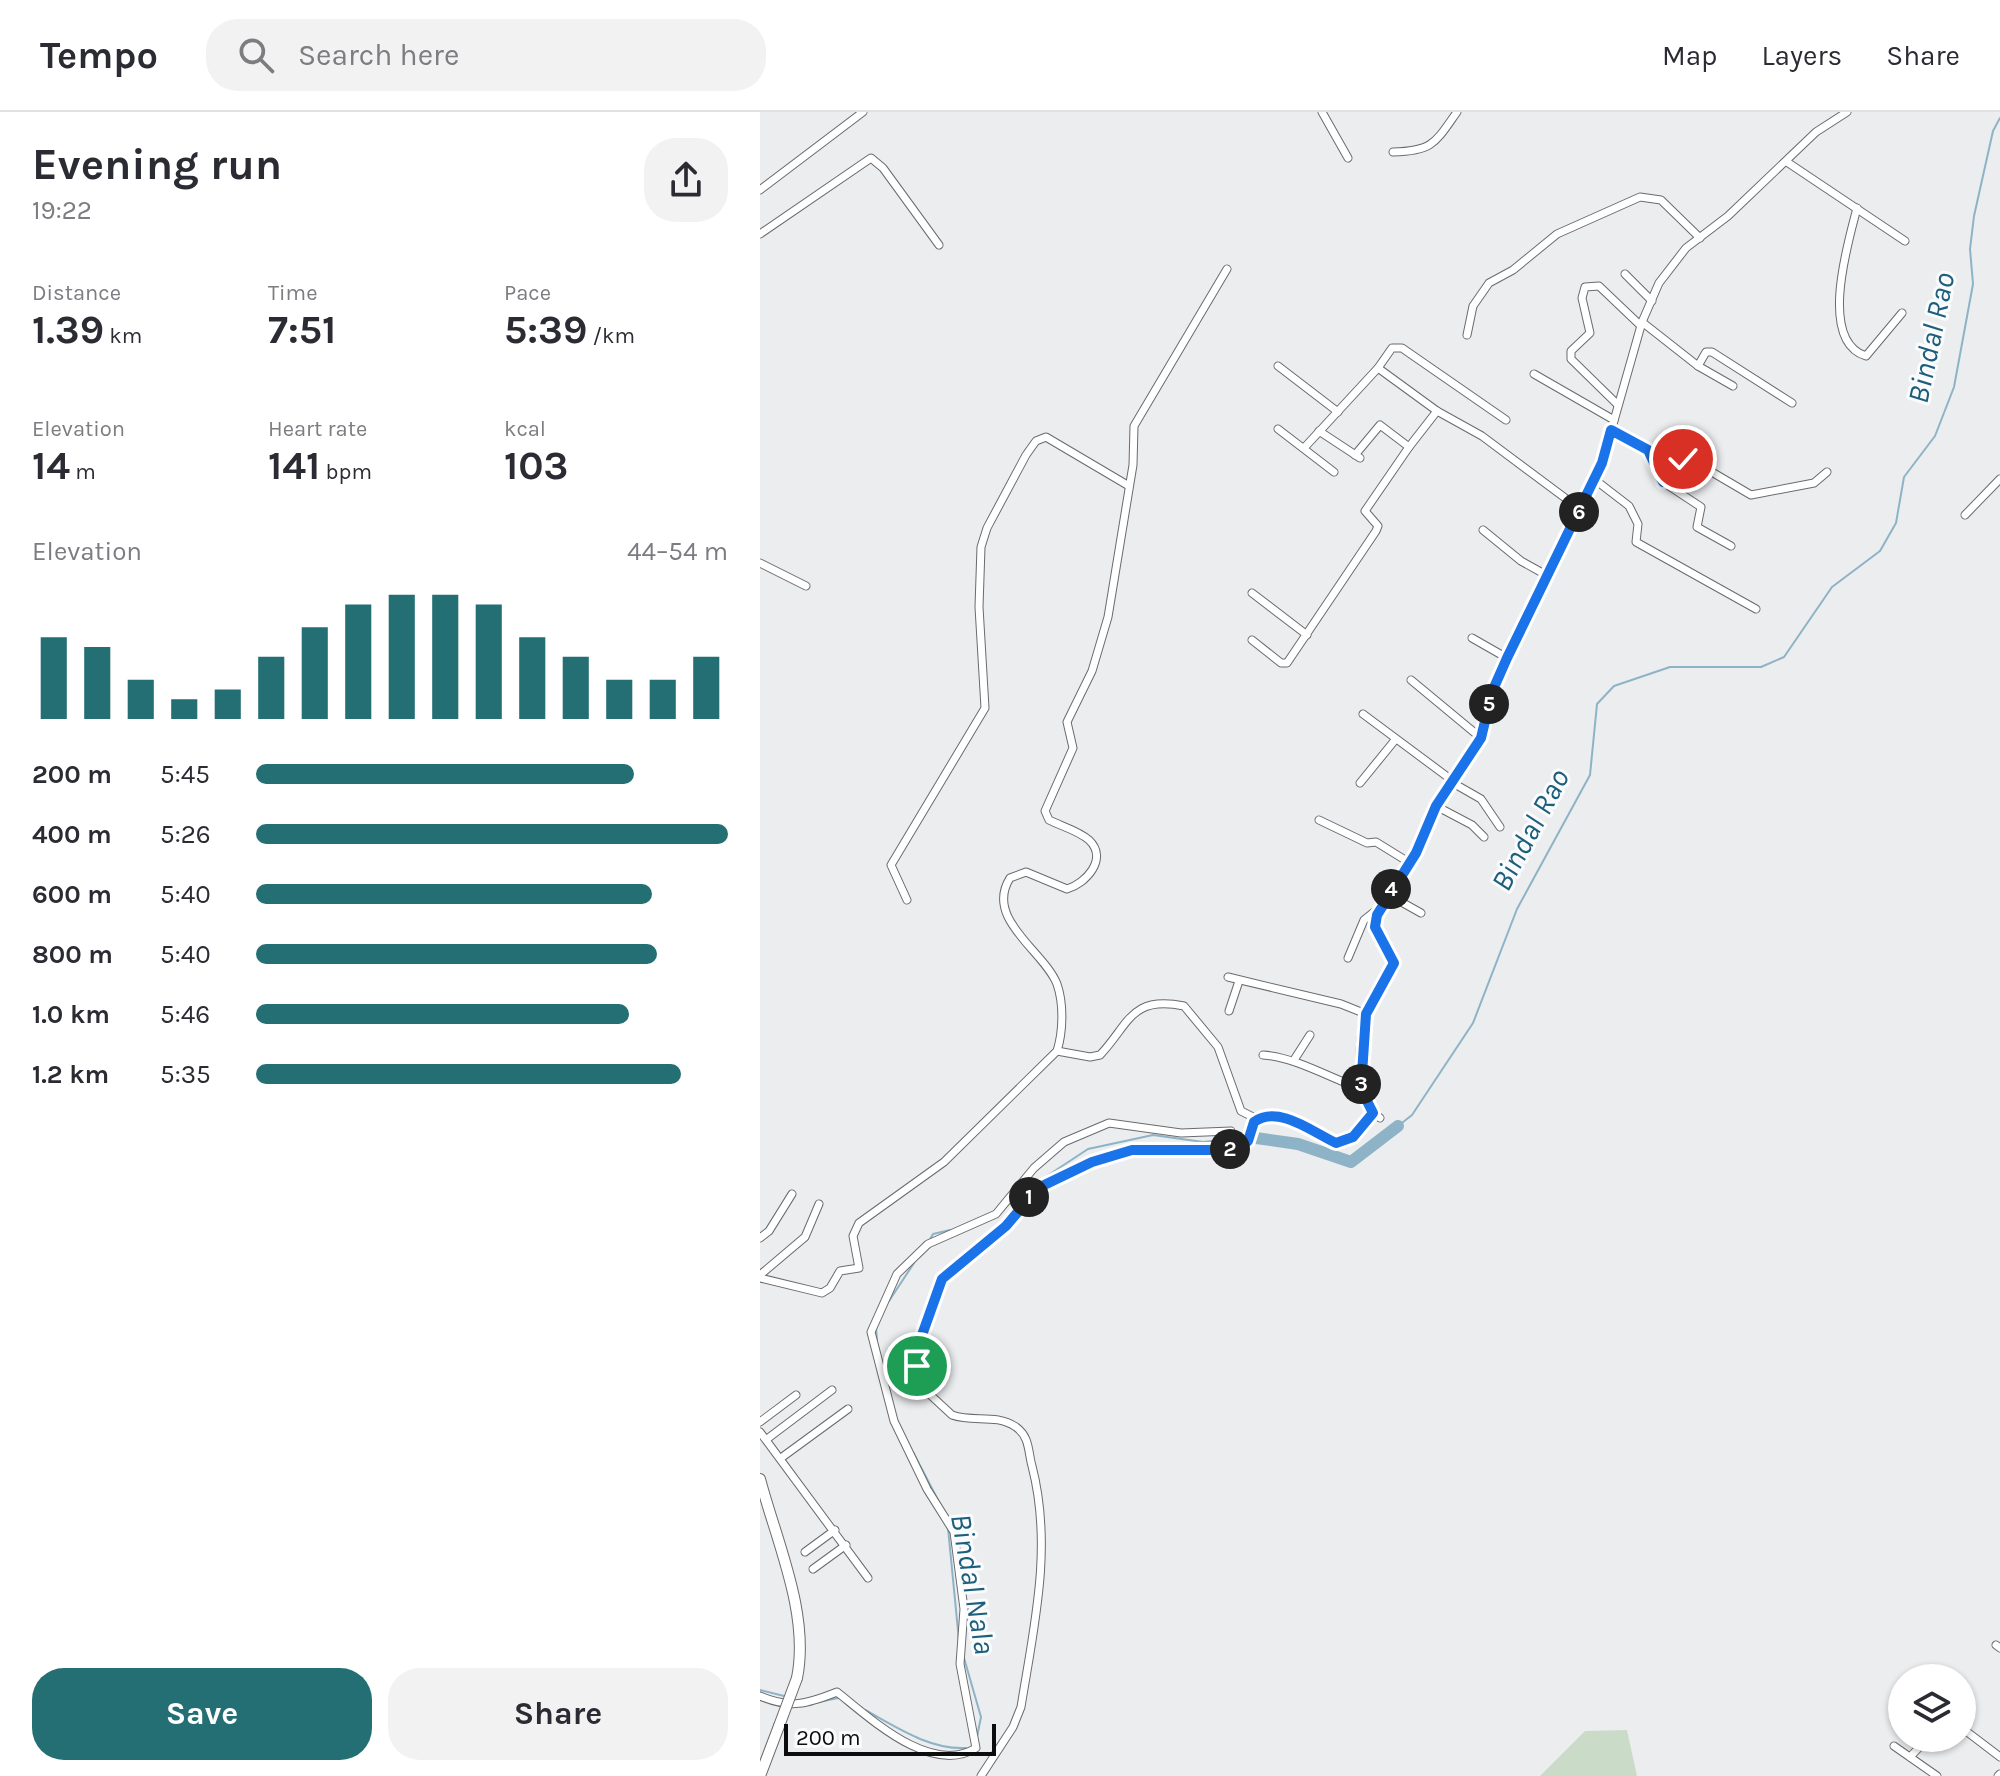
<!DOCTYPE html>
<meta charset="utf-8">
<style>
:root{--surface:#fff;--page:#f2f2f3;--text:#2b2b33;--muted:#7c7c81;--line:#e1e1e2;--accent:#246f73}
body{margin:0;font-family:Karla,sans-serif;background:var(--page);color:var(--text);height:100vh;display:flex;flex-direction:column;font-size:30px;white-space:nowrap}
*{box-sizing:border-box;margin:0}
p{font-size:26px;color:var(--muted)}
.icon{flex:none;width:44px;height:44px;fill:none;stroke:currentColor;stroke-width:2;stroke-linecap:round;stroke-linejoin:round}
.map{position:relative;flex:1;overflow:hidden}
.panel{display:flex;flex-direction:column;background:var(--surface);width:760px}
.panel>*{flex:none}
.tools{position:absolute;left:1128px;top:1552px;display:grid;gap:16px}
.tools a{display:grid;place-items:center;width:88px;height:88px;border-radius:50%;background:var(--surface);box-shadow:0 2px 6px #0004;font-size:40px}
.scale{position:absolute;left:24px;bottom:20px;width:212px;box-sizing:border-box;padding-left:8px;border:4px solid #0c0d0d;border-top:0;font-size:22px;line-height:28px;white-space:nowrap;color:#0c0d0d;-webkit-text-stroke:6px #fafbfd;paint-order:stroke}
.pin{position:absolute;display:grid;place-items:center;width:68px;height:68px;color:#fff;margin:-34px;border:4px solid #fff;border-radius:50%;box-shadow:0 2px 8px #0007}
.km{position:absolute;width:40px;height:40px;margin:-20px;border-radius:50%;background:#222;color:#fff;font-size:22px;line-height:40px;text-align:center}
.round{display:grid;place-items:center;flex:none;width:84px;height:84px;border-radius:32px;background:var(--page)}
.summary{display:flex;align-items:center;justify-content:space-between;height:136px;padding:0 32px}
h1{font-size:44px;font-weight:700;line-height:60px}
.figures{display:grid;grid-template-columns:repeat(3,1fr);gap:12px;height:136px;padding:8px 32px}
.figures div{display:grid;align-content:center}
.figures b{font-size:40px;font-weight:700}
.figures small{font-size:22px;font-weight:400}
.figures p{font-size:22px}
.chart{height:224px;padding:16px 32px}
.chart p{display:flex;justify-content:space-between}
.chart svg{width:100%;height:144px;margin-top:8px;stroke:var(--accent);stroke-width:6}
.action{display:flex;gap:16px;margin-top:auto;padding:16px 32px}
.action a{flex:1;height:92px;border-radius:32px;background:var(--accent);color:#fff;font-size:32px;font-weight:700;line-height:92px;text-align:center}
.action a+a{background:var(--page);color:var(--text)}
ul{padding:0 32px;list-style:none;font-size:26px}
li{display:grid;grid-template-columns:128px 96px 1fr;align-items:center;height:60px}
li i{height:20px;border-radius:10px;background:var(--accent)}
header{display:flex;align-items:center;gap:48px;box-sizing:border-box;height:112px;padding:0 40px;background:var(--surface);border-bottom:2px solid var(--line)}
header strong{font-size:38px}
nav{display:flex;gap:44px;margin-inline-start:auto;font-size:28px}
.search{width:560px;height:72px;background:var(--page);display:flex;align-items:center;gap:20px;box-sizing:border-box;padding:0 28px;border-radius:32px;color:var(--muted);font-size:30px}
main{display:flex;flex:1;min-height:0}
.map>svg:first-child{display:block}
.green{fill:#cadcc7}
.lines{fill:none;stroke-linecap:round;stroke-linejoin:round}
.stream{stroke:#8eb3c6;stroke-width:2}
.river{stroke:#8eb3c6;stroke-width:12}
.street-casing{stroke:#6a6b6d;stroke-width:9}
.secondary-casing{stroke:#6a6b6d;stroke-width:12}
.street{stroke:#fff;stroke-width:7}
.secondary{stroke:#fff;stroke-width:10}
.secondary-bridge-casing{stroke:#6a6b6d;stroke-width:12;stroke-linecap:butt}
.secondary-bridge{stroke:#fff;stroke-width:10}
.route-casing{stroke:#fff;stroke-width:16}
.route{stroke:#1a73e8;stroke-width:10}
.labels{text-anchor:middle;stroke-width:6;stroke-linejoin:round;paint-order:stroke}
.water-label{font-size:30px;font-style:italic;fill:#1d5f7b;stroke:#fafbfd}
</style>
<header>
<strong>Tempo</strong>
<div class="search"><svg class="icon" aria-label="search" viewBox="0 0 24 24"><circle cx="10" cy="10" r="6"/><path d="M15 15l6 6"/></svg>Search here</div>
<nav><a>Map</a><a>Layers</a><a>Share</a></nav>
</header>
<main>
<section class="panel">
<div class="summary"><div><h1>Evening run</h1><p>19:22</p></div><a class="round"><svg class="icon" aria-label="share" viewBox="0 0 24 24"><path d="M12 15V3M7 8l5-5 5 5M5 13v7h14v-7"/></svg></a></div>
<div class="figures">
<div><p>Distance</p><b>1.39<small> km</small></b></div>
<div><p>Time</p><b>7:51</b></div>
<div><p>Pace</p><b>5:39<small> /km</small></b></div>
</div>
<div class="figures">
<div><p>Elevation</p><b>14<small> m</small></b></div>
<div><p>Heart rate</p><b>141<small> bpm</small></b></div>
<div><p>kcal</p><b>103</b></div>
</div>
<div class="chart"><p><span>Elevation</span>44–54 m</p>
<svg viewBox="0 0 160 44" preserveAspectRatio="none"><path d="M5 44V19M15 44V22M25 44V32M35 44V38M45 44V35M55 44V25M65 44V16M75 44V9M85 44V6M95 44V6M105 44V9M115 44V19M125 44V25M135 44V32M145 44V32M155 44V25"/></svg>
</div>
<ul>
<li><b>200 m</b>5:45<i style="width:80%"></i></li>
<li><b>400 m</b>5:26<i style="width:100%"></i></li>
<li><b>600 m</b>5:40<i style="width:84%"></i></li>
<li><b>800 m</b>5:40<i style="width:85%"></i></li>
<li><b>1.0 km</b>5:46<i style="width:79%"></i></li>
<li><b>1.2 km</b>5:35<i style="width:90%"></i></li>
</ul>
<div class="action"><a>Save</a><a>Share</a></div>
</section>
<div class="map">
<svg width="1240" height="1664" viewBox="0 0 1240 1664">
<rect width="100%" height="100%" fill="#ecedef"/>
<polygon class="green" points="867,1618 877,1664 780,1664 825,1619"/>
<g class="lines">
<g class="stream">
<polyline points="638,1014 652,1003 713,911 757,797 830,663 837,592 854,574 910,555 1001,555 1024,545 1072,475 1120,439 1136,411 1144,365 1175,324 1194,275 1213,172 1210,137 1214,104 1233,19 1240,6"/>
<polyline points="252,1087 328,1037 393,1023 443,1030 488,1025"/>
<polyline points="169,1129 173,1122 190,1118"/>
<polyline points="129,1189 154,1151"/>
<polyline points="116,1215 117,1229"/>
<polyline points="153,1340 178,1388"/>
<polyline points="188,1416 199,1529"/>
<polyline points="204,1546 221,1605 217,1625"/>
<polyline points="0,1578 24,1584"/>
<polyline points="54,1591 78,1586"/>
<path d="M 105,1598 C 136,1615 170,1638 206,1636"/>
</g>
<polyline class="river" points="489,1025 538,1032 591,1050 638,1014"/>
<defs>
<g id="street">
<polyline points="562,0 588,46"/>
<path d="M 633,40 C 673,39 675,31 697,0"/>
<polyline points="1027,50 1145,129"/>
<polyline points="0,78 103,0"/>
<path d="M 1097,96 C 1088,131 1058,229 1106,244 L 1142,201"/>
<polyline points="0,122 111,46 123,56 179,133"/>
<polyline points="865,162 892,189"/>
<polyline points="882,210 938,254 946,240 952,240 1032,291"/>
<polyline points="707,223 713,194 729,171 753,158 797,122 880,85 901,88 940,126"/>
<polyline points="518,254 578,300"/>
<polyline points="938,254 973,274"/>
<polyline points="618,256 632,236 642,236 746,308"/>
<polyline points="774,262 854,308"/>
<polyline points="857,292 811,247 811,239 830,221 822,186 825,175 839,174 881,214"/>
<polyline points="518,317 574,360"/>
<polyline points="851,318 884,335 903,370 928,346 991,383 1054,371 1067,360"/>
<polyline points="559,319 600,346"/>
<polyline points="649,335 677,299"/>
<polyline points="544,336 618,256 677,299 722,324 820,397"/>
<polyline points="834,367 869,394 878,412 876,430 996,497"/>
<polyline points="903,370 941,395 937,415 971,434"/>
<polyline points="1205,403 1240,367"/>
<polyline points="723,418 761,449 788,464"/>
<polyline points="0,451 46,474"/>
<polyline points="492,481 547,523"/>
<polyline points="712,526 747,546"/>
<polyline points="492,528 521,551 527,551 616,419 618,414 605,399 649,335 620,313 595,343"/>
<polyline points="651,568 721,626"/>
<polyline points="603,602 693,669"/>
<polyline points="600,671 635,628"/>
<polyline points="693,671 721,687 740,715"/>
<polyline points="676,694 712,713 724,725"/>
<polyline points="559,708 607,731 616,730 650,751"/>
<polyline points="627,782 661,801"/>
<polyline points="147,788 131,753 225,596 219,495 221,435 227,416 266,343 276,329 286,325 369,374"/>
<polyline points="588,846 604,808 619,796"/>
<polyline points="468,865 581,892 606,902"/>
<polyline points="469,899 479,869"/>
<path d="M 297,939 L 330,945 L 340,943 C 369,913 370,883 424,894 L 458,935 L 481,999 L 497,1007"/>
<path d="M 503,943 C 535,945 570,966 601,977"/>
<polyline points="534,948 550,923"/>
<path d="M 620,1006 C 595,989 597,927 607,900 C 614,883 629,869 634,851 L 615,815 L 617,803 L 656,741 L 676,694 L 721,626 L 732,580 L 747,546 L 842,351 L 882,210 L 899,171 L 926,136 L 968,104 L 1056,20 L 1087,0"/>
<polyline points="0,1126 9,1119 32,1082"/>
<polyline points="0,1163 45,1125 59,1092"/>
<path d="M 0,1166 L 62,1181 L 70,1176 L 80,1159 L 99,1156 L 93,1124 L 99,1111 L 184,1050 L 297,939 C 303,920 304,892 297,872 C 284,839 224,807 250,766 L 266,760 L 307,777 C 325,772 349,747 329,728 C 319,719 301,714 289,708 L 285,699 L 313,636 L 307,610 L 332,559 L 348,505 L 373,353 L 374,314 L 467,157"/>
<polyline points="0,1310 36,1283"/>
<polyline points="0,1320 108,1466"/>
<polyline points="7,1327 72,1278"/>
<polyline points="21,1346 88,1297"/>
<polyline points="45,1440 75,1418"/>
<polyline points="53,1457 86,1433"/>
<polyline points="1236,1533 1240,1536"/>
<path d="M 0,1584 C 30,1597 47,1592 77,1580 C 110,1606 171,1664 216,1636 L 200,1552 L 204,1497 L 194,1420 L 167,1377 L 134,1309 L 111,1220 L 137,1162 L 168,1132 L 236,1102 L 274,1056 L 304,1030 L 349,1011 L 421,1021 L 471,1019"/>
<polyline points="1202,1616 1240,1645"/>
<polyline points="1134,1634 1177,1664"/>
<polyline points="1150,1645 1168,1626"/>
<path d="M 221,1664 L 253,1615 L 261,1595 C 274,1514 293,1435 272,1354 C 268,1340 270,1325 256,1315 C 235,1301 214,1311 192,1303 L 165,1278 L 157,1254 L 162,1223 L 188,1159 L 246,1114 L 278,1076 L 332,1050 L 372,1038 L 461,1038 L 481,1035 L 488,1029 L 494,1010 C 523,988 554,1030 582,1031 L 593,1025 L 613,1001"/>
<polyline points="1238,1664 1240,1662"/>
</g>
<g id="secondary">
<path d="M 0,1367 C 16,1428 50,1502 37,1566"/>
<polyline points="0,1664 19,1614"/>
</g>
</defs>
<use href="#street" class="street-casing"/>
<use href="#secondary" class="secondary-casing"/>
<use href="#street" class="street"/>
<use href="#secondary" class="secondary"/>
<defs>
<polyline id="secondary-bridge" points="19,1614 37,1566"/>
</defs>
<use href="#secondary-bridge" class="secondary-bridge-casing"/>
<use href="#secondary-bridge" class="secondary-bridge"/>
</g>
<g class="lines">
<defs>
<path id="route" d="M 157,1254 L 162,1223 L 182,1167 L 246,1114 L 278,1076 L 332,1050 L 372,1038 L 461,1038 L 481,1035 L 488,1029 L 494,1010 C 518,992 554,1021 576,1031 L 593,1025 L 613,1001 L 601,977 L 606,902 L 634,851 L 615,815 L 617,803 L 656,741 L 676,694 L 721,626 L 732,580 L 747,546 L 842,351 L 851,318 L 888,338 L 903,370 L 923,347"/>
</defs>
<use href="#route" class="route-casing"/>
<use href="#route" class="route"/>
</g>
<g class="labels">
<g class="water-label">
<text transform="translate(1171 226) rotate(-78)" y="10">Bindal Rao</text>
<text transform="translate(770 718) rotate(-62)" y="10">Bindal Rao</text>
<text transform="translate(213 1472) rotate(80)" y="10">Bindal Nala</text>
</g>
</g>
</svg>
<div class="tools">
<a><svg class="icon" aria-label="layers" viewBox="0 0 24 24"><path d="M12 4l9 5-9 5-9-5zM3 14l9 5 9-5"/></svg></a>
</div>
<div class="scale">200 m</div>
<div class="pin" style="left:157px;top:1254px;background:#1e9e55"><svg class="icon" aria-label="arrive" viewBox="0 0 24 24"><path d="M6 21V4h12l-3 4 3 4H6"/></svg></div>
<div class="pin" style="left:923px;top:347px;background:#d93025"><svg class="icon" aria-label="check" viewBox="0 0 24 24"><path d="M5 12l5 5 9-10"/></svg></div>
<b class="km" style="left:269px;top:1085px">1</b>
<b class="km" style="left:470px;top:1037px">2</b>
<b class="km" style="left:601px;top:972px">3</b>
<b class="km" style="left:631px;top:777px">4</b>
<b class="km" style="left:729px;top:592px">5</b>
<b class="km" style="left:819px;top:400px">6</b>
</div>
</main>
